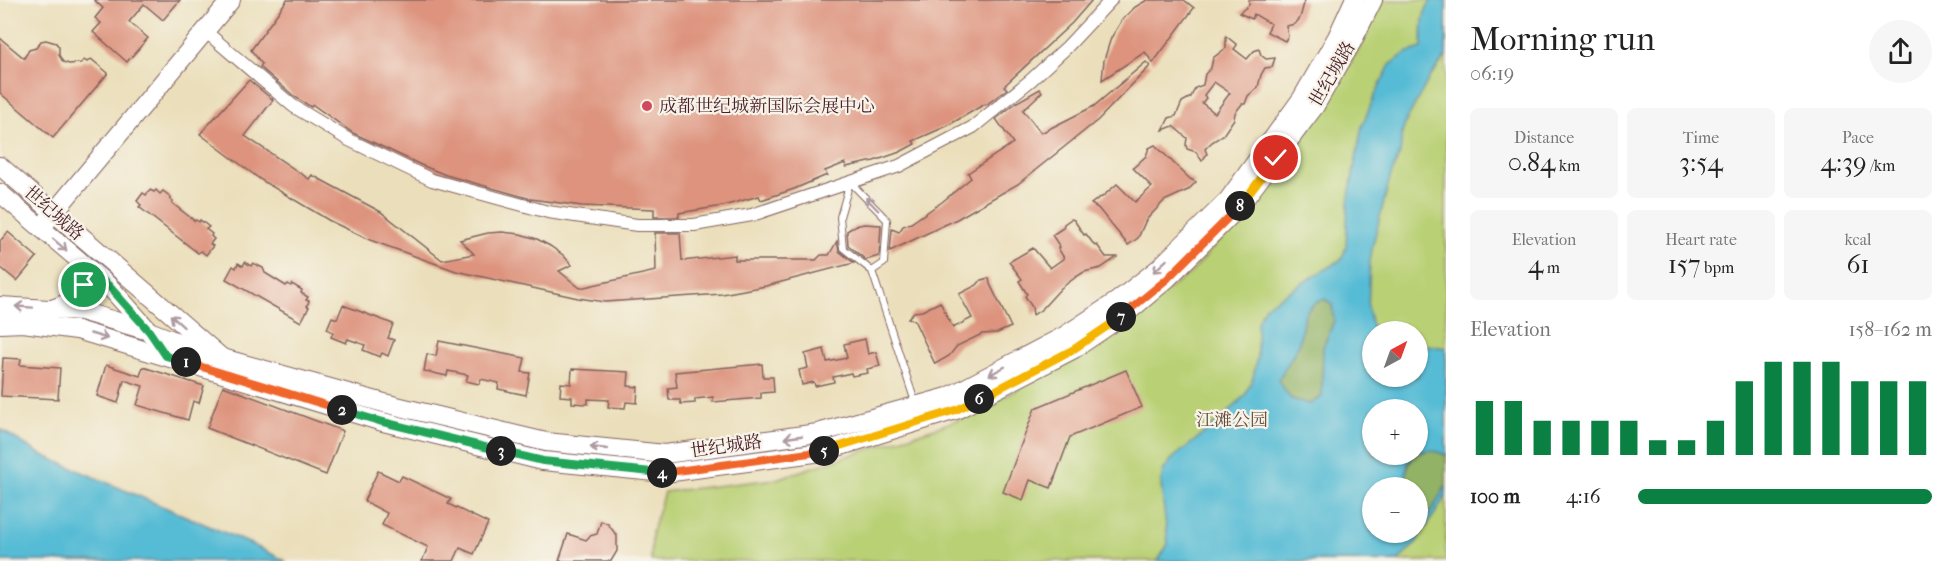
<!DOCTYPE html>
<meta charset="utf-8">
<style>
:root{--surface:#fff;--page:#f6f6f6;--text:#222;--muted:#767676;--accent:#0b8043}
body{margin:0;font-family:"IM FELL French Canon","Noto Serif SC",serif;background:var(--page);color:var(--text);height:100vh;display:flex;flex-direction:column;font-size:22px;white-space:nowrap}
*{box-sizing:border-box;margin:0}
p{font-size:20px;color:var(--muted)}
.icon{flex:none;width:33px;height:33px;fill:none;stroke:currentColor;stroke-width:2;stroke-linecap:round;stroke-linejoin:round}
.map{position:relative;flex:1;overflow:hidden}
.drawer{display:flex;flex-direction:column;background:var(--surface);width:510px}
.drawer>*{flex:none}
.needle{width:39px;rotate:41deg}
.controls{position:absolute;left:1362px;top:321px;display:grid;gap:12px}
.controls a{display:grid;place-items:center;width:66px;height:66px;border-radius:50%;background:var(--surface);box-shadow:0 2px 4px #0004;font-size:30px}
.pin{position:absolute;display:grid;place-items:center;width:51px;height:51px;color:#fff;margin:-26px;border:3px solid #fff;border-radius:50%;box-shadow:0 2px 6px #0007}
.km{position:absolute;width:30px;height:30px;margin:-15px;border-radius:50%;background:#222;color:#fff;font-size:16px;line-height:30px;text-align:center}
.round{display:grid;place-items:center;flex:none;width:63px;height:63px;border-radius:32px;background:var(--page)}
.headline{display:flex;align-items:center;justify-content:space-between;height:102px;padding:0 24px}
h1{font-size:33px;font-weight:600;line-height:45px}
.figures{display:grid;grid-template-columns:repeat(3,1fr);gap:9px;height:102px;padding:6px 24px}
.figures div{display:grid;align-content:center;border-radius:9px;background:var(--page);text-align:center}
.figures b{font-size:26px;font-weight:600}
.figures small{font-size:16px;font-weight:400}
.figures p{font-size:16px}
.chart{height:168px;padding:12px 24px}
.chart p{display:flex;justify-content:space-between}
.chart svg{width:100%;height:108px;margin-top:6px;stroke:var(--accent);stroke-width:6}
ul{padding:0 24px;list-style:none;font-size:20px}
li{display:grid;grid-template-columns:96px 72px 1fr;align-items:center;height:45px}
li i{height:15px;border-radius:8px;background:var(--accent)}
main{display:flex;flex:1;min-height:0}
.map>svg:first-child{display:block}
.green{fill:#b9d074;stroke:#827850;stroke-width:1.5;fill-rule:evenodd}
.forest{fill:#92b266;stroke:#6e6848;stroke-width:1.5}
.water{fill:#57bcd5;stroke:#506e80;stroke-width:1.5;fill-rule:evenodd}
.building{fill:#dd937d;fill-rule:evenodd}
.lines{fill:none;stroke-linecap:round;stroke-linejoin:round}
.lane-casing{stroke:#82625d;stroke-width:8}
.street-casing{stroke:#82625d;stroke-width:14}
.secondary-casing{stroke:#82625d;stroke-width:20}
.lane{stroke:#fff;stroke-width:6}
.street{stroke:#fff;stroke-width:12}
.secondary{stroke:#fff;stroke-width:18}
.oneway{stroke:#ae9aa0}
.split-1-casing{stroke:#fff;stroke-width:12}
.split-2-casing{stroke:#fff;stroke-width:12}
.split-3-casing{stroke:#fff;stroke-width:12}
.split-4-casing{stroke:#fff;stroke-width:12}
.split-5-casing{stroke:#fff;stroke-width:12}
.split-6-casing{stroke:#fff;stroke-width:12}
.split-7-casing{stroke:#fff;stroke-width:12}
.split-8-casing{stroke:#fff;stroke-width:12}
.split-9-casing{stroke:#fff;stroke-width:12}
.split-1{stroke:#22a559;stroke-width:8}
.split-2{stroke:#f0652b;stroke-width:8}
.split-3{stroke:#22a559;stroke-width:8}
.split-4{stroke:#22a559;stroke-width:8}
.split-5{stroke:#f0652b;stroke-width:8}
.split-6{stroke:#f5b400;stroke-width:8}
.split-7{stroke:#f5b400;stroke-width:8}
.split-8{stroke:#f0652b;stroke-width:8}
.split-9{stroke:#f5b400;stroke-width:8}
.poi-dot{fill:#d1495b;stroke:#f7f3e8;stroke-width:2}
.labels{text-anchor:middle;stroke-width:4.5;stroke-linejoin:round;paint-order:stroke}
.street-label{font-size:18px;fill:#4a1f2b;stroke:#f7f3e8}
.poi-label{font-size:18px;fill:#4a1f2b;stroke:#f7f3e8;text-anchor:start}
.park-label{font-size:18px;fill:#664b3d;stroke:#f7f3e8}
</style>
<main>
<div class="map">
<svg width="1446" height="561" viewBox="0 0 1446 561">
<rect width="100%" height="100%" fill="#f7f3e8"/>
<filter id="ink" filterUnits="userSpaceOnUse"><feTurbulence type="fractalNoise" baseFrequency=".0167" numOctaves="2"/><feDisplacementMap in="SourceGraphic" scale="12" xChannelSelector="R" yChannelSelector="G"/><feConvolveMatrix kernelMatrix="1 2 1 2 8 2 1 2 1" color-interpolation-filters="sRGB"/></filter>
<filter id="wash" filterUnits="userSpaceOnUse"><feTurbulence type="fractalNoise" baseFrequency=".008" numOctaves="4" result="noise"/><feDisplacementMap in="SourceGraphic" scale="24" xChannelSelector="R" yChannelSelector="G"/><feGaussianBlur stdDeviation="1.35" result="paint"/><feColorMatrix in="noise" values="0 0 0 0 0 0 0 0 0 0 0 0 0 0 0 0 0 1.4 0 .05"/><feComposite in="paint" operator="in"/></filter>
<g filter="url(#wash)">
<rect width="100%" height="100%" fill="#ebdfbb"/>
<path class="green" d="M 1380,0 L 1446,0 L 1446,561 L 651,561 L 652,532 L 664,492 L 776,479 L 938,427 L 973,414 L 1089,350 L 1193,271 L 1294,153 L 1364,41 ZM 1372,332 L 1418,332 L 1418,376 L 1372,376 ZM 1372,410 L 1418,410 L 1418,454 L 1372,454 ZM 1372,488 L 1418,488 L 1418,532 L 1372,532 Z"/>
<g class="forest">
<path d="M 1324,299 L 1332,304 L 1334,321 L 1323,348 L 1322,397 L 1310,404 L 1291,399 L 1277,381 C 1284,368 1295,355 1299,342 C 1306,318 1297,311 1324,299 Z"/>
<path d="M 1431,449 L 1446,455 L 1446,486 L 1424,523 L 1418,528 L 1418,488 L 1395,488 C 1411,474 1404,452 1431,449 Z"/>
</g>
<g class="water">
<path d="M 1432,0 L 1446,0 L 1446,56 L 1430,77 L 1406,121 L 1402,134 L 1400,153 L 1390,178 L 1373,244 L 1370,262 L 1368,308 L 1373,331 L 1372,376 L 1418,376 L 1418,344 L 1446,348 L 1446,455 C 1435,451 1428,447 1418,454 L 1418,410 L 1372,410 L 1372,454 L 1416,455 C 1408,460 1406,467 1406,477 L 1395,487 L 1372,488 L 1372,532 L 1418,532 L 1418,528 L 1424,523 L 1446,486 L 1446,496 L 1416,543 L 1398,561 L 1158,561 L 1168,544 L 1161,485 L 1163,471 L 1172,459 L 1225,416 L 1245,395 L 1253,378 L 1257,357 L 1257,322 L 1265,306 L 1342,259 L 1346,246 L 1348,202 L 1362,126 L 1374,97 L 1390,65 L 1406,53 L 1422,48 C 1423,31 1420,14 1432,0 ZM 1324,299 L 1332,304 L 1334,321 L 1323,348 L 1322,397 L 1310,404 L 1291,399 L 1278,381 C 1284,368 1295,355 1299,342 C 1305,320 1299,309 1324,299 Z"/>
<polygon points="0,429 40,454 251,544 286,561 0,561"/>
</g>
<g id="blocks">
<g class="building">
<polygon points="94,0 180,0 163,20 144,4 129,22 148,38 127,62 93,32 101,23 95,18 103,8"/>
<polygon points="287,0 1092,0 1072,23 1004,86 1007,89 986,105 985,104 947,126 913,141 915,144 900,152 874,161 846,167 845,163 825,171 827,175 794,189 761,200 759,196 723,206 679,213 679,217 654,217 654,209 582,206 531,199 446,175 421,165 353,133 313,105 311,107 295,97 260,67 262,64 251,50"/>
<polygon points="1147,0 1184,0 1194,8 1153,63 1145,52 1102,80 1104,60 1111,38 1122,20 1135,7"/>
<polygon points="1249,0 1305,0 1300,18 1295,24 1286,26 1288,36 1285,41 1267,32 1271,24 1254,14 1252,19 1239,13 1249,5"/>
<path d="M 1226,36 L 1237,45 L 1234,49 L 1247,59 L 1254,51 L 1259,49 L 1261,55 L 1266,59 L 1275,58 L 1272,67 L 1265,68 L 1261,75 L 1258,87 L 1248,96 L 1245,104 L 1242,104 L 1235,113 L 1234,119 L 1223,135 L 1212,142 L 1205,149 L 1207,154 L 1202,161 L 1196,152 L 1187,149 L 1186,145 L 1187,138 L 1173,126 L 1163,130 L 1169,118 L 1176,116 L 1182,102 L 1191,97 L 1195,88 L 1203,85 L 1205,74 L 1211,68 L 1213,58 L 1226,48 ZM 1214,82 L 1230,93 L 1215,113 L 1202,103 L 1206,98 L 1204,95 Z"/>
<polygon points="0,38 24,58 29,50 36,48 41,41 46,40 56,43 59,47 59,55 63,62 69,64 81,63 84,60 87,62 91,59 108,73 53,138 0,93"/>
<polygon points="1146,62 1150,66 1098,120 1018,184 957,219 890,251 892,229 899,232 903,226 911,223 942,202 971,178 968,173 1013,143 996,119 1017,102 1040,89 1042,92 1023,110 1041,133 1094,106"/>
<polygon points="249,80 273,100 245,136 309,179 312,175 381,212 442,260 474,254 460,240 488,233 502,232 520,234 537,239 550,246 563,255 572,265 559,271 580,288 656,271 655,233 680,233 682,261 735,255 735,260 816,260 821,255 829,255 837,241 839,251 854,263 766,286 722,294 605,302 578,298 456,271 370,240 330,221 261,180 200,134"/>
<polygon points="1155,145 1190,179 1196,182 1188,190 1164,201 1146,220 1138,238 1128,245 1098,208 1091,204 1099,198 1102,197 1117,184 1135,202 1152,187 1133,168 1146,156 1149,148"/>
<polygon points="150,190 154,192 156,190 160,194 163,191 171,197 170,199 173,201 172,203 195,221 196,220 199,222 200,220 209,227 206,229 212,234 211,236 214,239 210,244 213,246 206,255 201,251 198,253 139,207 141,205 137,201 143,193 146,195"/>
<polygon points="1071,219 1074,220 1084,235 1086,234 1095,246 1097,245 1106,257 1117,257 1101,268 1084,272 1076,277 1061,288 1042,309 1033,315 1032,307 1025,296 1027,294 1019,281 1022,279 1009,262 1033,248 1050,268 1064,258 1058,248 1060,247 1052,235 1063,228 1064,224"/>
<polygon points="864,224 881,225 879,256 866,260 848,245 847,231 855,226"/>
<polygon points="8,232 37,257 17,281 0,267 0,241"/>
<polygon points="245,262 251,266 253,263 263,268 265,273 286,286 288,284 291,286 292,284 302,290 301,293 308,297 306,300 309,301 307,306 309,307 301,322 226,279 233,266 236,268 238,263 243,266"/>
<polygon points="989,278 990,284 1011,327 997,333 982,334 957,346 949,356 935,364 914,320 908,318 914,312 922,311 940,302 953,328 972,318 959,294 977,285 981,280"/>
<polygon points="343,305 393,324 388,338 394,340 388,356 382,353 380,357 363,350 365,345 348,339 346,343 331,337 333,332 327,329 332,317 337,319"/>
<polygon points="865,339 868,354 876,352 880,366 867,369 868,373 852,376 851,373 833,377 834,382 815,386 814,382 802,385 799,370 808,368 805,354 824,349 827,362 847,358 844,344"/>
<polygon points="439,341 525,358 522,372 530,373 526,395 498,389 499,383 481,379 479,384 466,381 468,375 448,371 447,376 424,371 427,354 436,356"/>
<polygon points="3,358 21,359 20,365 60,368 58,399 1,396"/>
<polygon points="762,364 763,377 773,377 774,392 761,393 761,398 713,402 713,397 695,399 695,403 681,404 680,400 669,400 668,388 677,387 675,372"/>
<polygon points="106,365 140,376 143,367 204,386 199,403 193,401 188,420 137,405 143,386 124,380 118,403 97,396"/>
<polygon points="572,369 629,372 628,386 638,387 637,403 626,402 625,408 608,407 609,400 588,399 588,404 572,403 572,397 560,396 561,383 571,384"/>
<polygon points="1126,370 1142,407 1070,437 1051,488 1030,480 1023,500 1003,492 1035,408"/>
<polygon points="223,386 343,431 326,475 207,428"/>
<polygon points="378,471 399,481 402,476 451,499 448,504 488,523 474,554 460,548 454,561 422,561 428,547 382,525 387,513 364,501"/>
<polygon points="601,521 608,524 617,536 617,551 611,561 559,561 568,534 586,540 590,536 597,534"/>
</g>
</g>
</g>
<g filter="url(#ink)">
<use href="#blocks" fill-opacity="0" stroke="#82625d" stroke-width="1.5"/>
<g class="lines">
<defs>
<polyline id="lane" points="872,271 884,263 887,220 850,182 840,217 843,248 872,271 916,405"/>
<polyline id="street" points="205,31 293,106 349,140 432,180 548,212 637,225 694,225 752,215 899,166 973,127 1031,80 1066,48 1111,0"/>
<g id="secondary">
<polyline points="0,166 222,358 384,403 546,442 665,454 818,433 948,397 1064,336 1117,301 1159,268 1228,200 1302,98 1337,37 1354,0"/>
<polyline points="0,193 108,285 149,331 166,356"/>
<polyline points="41,228 231,0"/>
<polyline points="0,306 81,311 149,331 209,354"/>
<path d="M 52,309 C 75,301 89,291 84,265"/>
<polyline points="0,324 23,323 77,330 379,421 543,461 665,473 822,452 956,410 1074,349 1127,313 1167,279 1237,209 1315,106 1352,42 1373,0"/>
</g>
</defs>
<use href="#lane" class="lane-casing"/>
<use href="#street" class="street-casing"/>
<use href="#secondary" class="secondary-casing"/>
<use href="#lane" class="lane"/>
<use href="#street" class="street"/>
<use href="#secondary" class="secondary"/>
</g>
<defs><path id="oneway-shaft" d="M-6 0H5M1.5-3L5.5 0L1.5 3" fill="none" stroke-width="1.6" stroke-linecap="round" stroke-linejoin="round" transform="scale(1.5)"/></defs>
<g class="oneway">
<use href="#oneway-shaft" transform="translate(872 204) rotate(-134)"/>
<use href="#oneway-shaft" transform="translate(60 245) rotate(41)"/>
<use href="#oneway-shaft" transform="translate(1160 266) rotate(138)"/>
<use href="#oneway-shaft" transform="translate(24 307) rotate(-176)"/>
<use href="#oneway-shaft" transform="translate(177 321) rotate(-138)"/>
<use href="#oneway-shaft" transform="translate(99 336) rotate(16)"/>
<use href="#oneway-shaft" transform="translate(997 371) rotate(152)"/>
<use href="#oneway-shaft" transform="translate(793 437) rotate(172)"/>
<use href="#oneway-shaft" transform="translate(599 448) rotate(-174)"/>
</g>
</g>
<g class="lines" filter="url(#ink)">
<defs>
<polyline id="split-1" points="84,285 86,276 84,265 108,285 149,331 166,356 186,362"/>
<polyline id="split-2" points="186,362 342,410"/>
<polyline id="split-3" points="342,410 379,421 501,451"/>
<polyline id="split-4" points="501,451 543,461 662,473"/>
<polyline id="split-5" points="662,473 824,451"/>
<polyline id="split-6" points="824,451 956,410 979,399"/>
<polyline id="split-7" points="979,399 1074,349 1121,317"/>
<polyline id="split-8" points="1121,317 1167,279 1240,206"/>
<polyline id="split-9" points="1240,206 1276,158"/>
</defs>
<use href="#split-1" class="split-1-casing"/>
<use href="#split-2" class="split-2-casing"/>
<use href="#split-3" class="split-3-casing"/>
<use href="#split-4" class="split-4-casing"/>
<use href="#split-5" class="split-5-casing"/>
<use href="#split-6" class="split-6-casing"/>
<use href="#split-7" class="split-7-casing"/>
<use href="#split-8" class="split-8-casing"/>
<use href="#split-9" class="split-9-casing"/>
<use href="#split-1" class="split-1"/>
<use href="#split-2" class="split-2"/>
<use href="#split-3" class="split-3"/>
<use href="#split-4" class="split-4"/>
<use href="#split-5" class="split-5"/>
<use href="#split-6" class="split-6"/>
<use href="#split-7" class="split-7"/>
<use href="#split-8" class="split-8"/>
<use href="#split-9" class="split-9"/>
</g>
<circle class="poi-dot" cx="647" cy="106" r="6"/>
<g class="labels">
<g class="street-label">
<text transform="translate(1332 74) rotate(-60)" y="6">世纪城路</text>
<text transform="translate(54 213) rotate(41)" y="6">世纪城路</text>
<text transform="translate(726 446) rotate(-8)" y="6">世纪城路</text>
</g>
<g class="poi-label">
<text x="659" y="112">成都世纪城新国际会展中心</text>
</g>
<g class="park-label">
<text x="1232" y="426">江滩公园</text>
</g>
</g>
</svg>
<div class="controls">
<a><svg class="needle" viewBox="-14 -14 28 28"><path d="M0-13l5 13h-10z" fill="#e53935"/><path d="M0 13l5-13h-10z" fill="#767676"/></svg></a>
<a>+</a>
<a>−</a>
</div>
<div class="pin" style="left:84px;top:285px;background:#1e9e55"><svg class="icon" aria-label="arrive" viewBox="0 0 24 24"><path d="M6 21V4h12l-3 4 3 4H6"/></svg></div>
<div class="pin" style="left:1276px;top:158px;background:#d93025"><svg class="icon" aria-label="check" viewBox="0 0 24 24"><path d="M5 12l5 5 9-10"/></svg></div>
<b class="km" style="left:186px;top:362px">1</b>
<b class="km" style="left:342px;top:410px">2</b>
<b class="km" style="left:501px;top:451px">3</b>
<b class="km" style="left:662px;top:473px">4</b>
<b class="km" style="left:824px;top:451px">5</b>
<b class="km" style="left:979px;top:399px">6</b>
<b class="km" style="left:1121px;top:317px">7</b>
<b class="km" style="left:1240px;top:206px">8</b>
</div>
<section class="drawer">
<div class="headline"><div><h1>Morning run</h1><p>06:19</p></div><a class="round"><svg class="icon" aria-label="share" viewBox="0 0 24 24"><path d="M12 15V3M7 8l5-5 5 5M5 13v7h14v-7"/></svg></a></div>
<div class="figures">
<div><p>Distance</p><b>0.84<small> km</small></b></div>
<div><p>Time</p><b>3:54</b></div>
<div><p>Pace</p><b>4:39<small> /km</small></b></div>
</div>
<div class="figures">
<div><p>Elevation</p><b>4<small> m</small></b></div>
<div><p>Heart rate</p><b>157<small> bpm</small></b></div>
<div><p>kcal</p><b>61</b></div>
</div>
<div class="chart"><p><span>Elevation</span>158–162 m</p>
<svg viewBox="0 0 160 44" preserveAspectRatio="none"><path d="M5 44V22M15 44V22M25 44V30M35 44V30M45 44V30M55 44V30M65 44V38M75 44V38M85 44V30M95 44V14M105 44V6M115 44V6M125 44V6M135 44V14M145 44V14M155 44V14"/></svg>
</div>
<ul>
<li><b>100 m</b>4:16<i style="width:100%"></i></li>
</ul>
</section>
</main>
